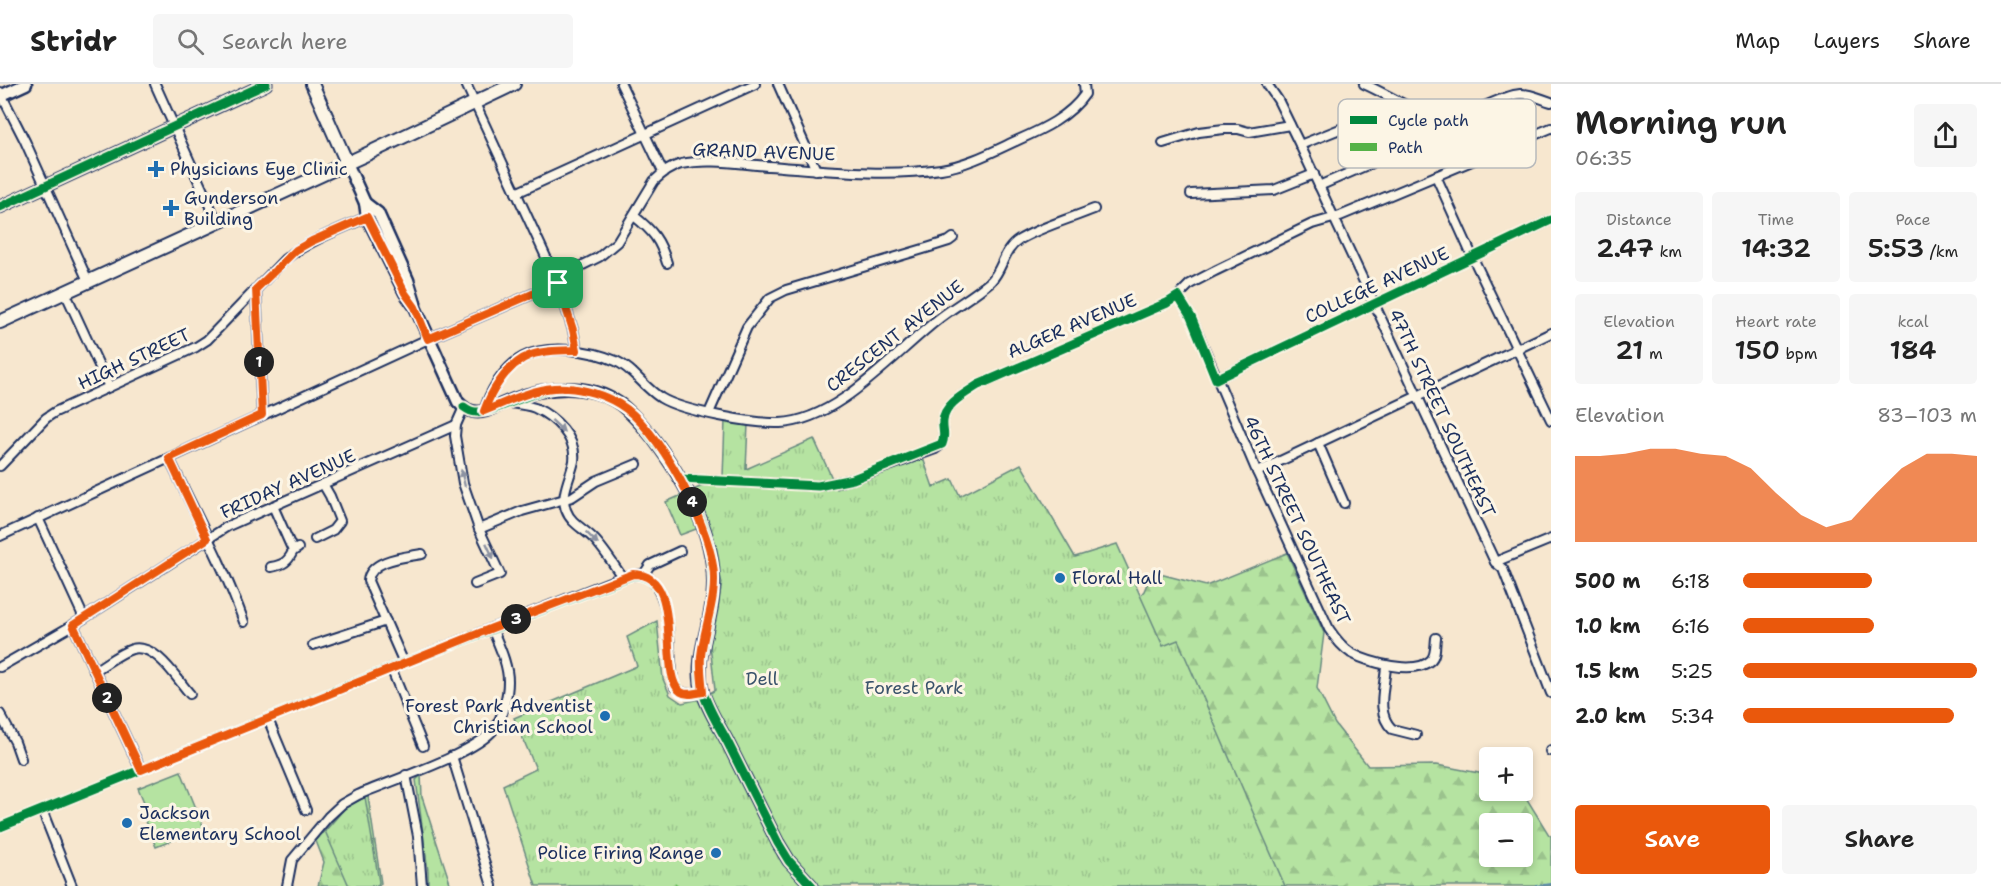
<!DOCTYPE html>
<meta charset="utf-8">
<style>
:root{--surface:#fff;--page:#f6f6f6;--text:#222;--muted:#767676;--line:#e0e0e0;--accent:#ea580c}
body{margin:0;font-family:"Shantell Sans",sans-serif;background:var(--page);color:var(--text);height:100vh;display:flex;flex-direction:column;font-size:22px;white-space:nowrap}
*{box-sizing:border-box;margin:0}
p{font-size:20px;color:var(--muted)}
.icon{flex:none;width:33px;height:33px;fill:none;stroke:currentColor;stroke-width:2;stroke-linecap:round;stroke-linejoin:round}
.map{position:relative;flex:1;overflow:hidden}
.side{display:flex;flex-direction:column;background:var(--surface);width:450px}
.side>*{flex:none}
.controls{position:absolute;left:1479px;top:663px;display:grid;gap:12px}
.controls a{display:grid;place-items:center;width:54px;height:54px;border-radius:6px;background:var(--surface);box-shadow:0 3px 9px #0003;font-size:30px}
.pin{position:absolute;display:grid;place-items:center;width:51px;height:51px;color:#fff;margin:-26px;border-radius:12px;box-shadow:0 3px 9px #0006}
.km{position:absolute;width:30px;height:30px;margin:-15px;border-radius:50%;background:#222;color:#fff;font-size:16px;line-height:30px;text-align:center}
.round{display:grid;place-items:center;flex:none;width:63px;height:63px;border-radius:6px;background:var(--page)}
.head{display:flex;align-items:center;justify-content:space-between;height:102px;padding:0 24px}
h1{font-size:33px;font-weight:600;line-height:45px}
.stats{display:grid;grid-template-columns:repeat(3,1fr);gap:9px;height:102px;padding:6px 24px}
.stats div{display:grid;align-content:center;border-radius:6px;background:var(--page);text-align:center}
.stats b{font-size:26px;font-weight:600}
.stats small{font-size:16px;font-weight:400}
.stats p{font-size:16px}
.chart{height:168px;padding:12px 24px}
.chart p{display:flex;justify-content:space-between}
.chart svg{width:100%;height:108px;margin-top:6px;fill:var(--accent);opacity:.7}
.action{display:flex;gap:12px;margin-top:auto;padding:12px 24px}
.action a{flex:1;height:69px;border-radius:6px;background:var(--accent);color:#fff;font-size:24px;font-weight:600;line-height:69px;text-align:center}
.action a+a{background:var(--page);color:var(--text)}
ul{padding:0 24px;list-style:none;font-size:20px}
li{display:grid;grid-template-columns:96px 72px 1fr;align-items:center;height:45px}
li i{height:15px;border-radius:8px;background:var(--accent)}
header{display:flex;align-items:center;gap:36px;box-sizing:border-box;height:84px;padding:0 30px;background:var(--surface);border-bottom:2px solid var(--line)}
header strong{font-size:28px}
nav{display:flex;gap:33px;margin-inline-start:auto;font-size:21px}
.search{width:420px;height:54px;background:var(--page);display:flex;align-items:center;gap:15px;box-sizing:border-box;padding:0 21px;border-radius:6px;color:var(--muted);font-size:22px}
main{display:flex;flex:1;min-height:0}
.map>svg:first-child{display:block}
.green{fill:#b5e3a1;stroke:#688980;stroke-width:1.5}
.forest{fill:url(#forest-firs);stroke:#688980;stroke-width:1.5;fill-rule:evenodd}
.park{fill:url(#park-tufts);stroke:#688980;stroke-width:1.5}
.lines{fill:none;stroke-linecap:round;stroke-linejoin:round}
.stream{stroke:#5987ae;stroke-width:2}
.street-casing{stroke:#1b2f5e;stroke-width:12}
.secondary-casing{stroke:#1b2f5e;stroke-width:15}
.primary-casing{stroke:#1b2f5e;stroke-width:16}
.street{stroke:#fcf5e5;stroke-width:8}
.secondary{stroke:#fcf5e5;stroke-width:10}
.primary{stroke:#fcf5e5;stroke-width:12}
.quiet{stroke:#55b248;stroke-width:8;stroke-dasharray:15 8;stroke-linecap:butt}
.cycleway-casing{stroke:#fcf5e5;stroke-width:13}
.cycleway{stroke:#00873e;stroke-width:9}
.oneway{fill:#8c92a2}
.route-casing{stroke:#fff;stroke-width:12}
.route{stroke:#ea580c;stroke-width:8}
.poi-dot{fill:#1f6fb2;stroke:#fcf5e5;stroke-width:2}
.labels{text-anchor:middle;stroke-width:6;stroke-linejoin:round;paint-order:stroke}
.street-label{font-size:18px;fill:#1b2f5e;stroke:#fcf5e5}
.poi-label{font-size:18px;fill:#1b2f5e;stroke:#fcf5e5;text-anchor:start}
.park-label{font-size:18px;fill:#3a536b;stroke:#fcf5e5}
.key{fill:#fcf5e5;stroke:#b8babc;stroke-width:1.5}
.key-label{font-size:16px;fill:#1b2f5e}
</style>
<header>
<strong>Stridr</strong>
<div class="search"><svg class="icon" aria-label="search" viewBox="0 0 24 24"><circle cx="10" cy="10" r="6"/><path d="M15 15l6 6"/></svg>Search here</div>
<nav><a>Map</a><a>Layers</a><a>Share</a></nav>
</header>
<main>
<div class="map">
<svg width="1551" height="802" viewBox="0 0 1551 802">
<defs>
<pattern id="forest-firs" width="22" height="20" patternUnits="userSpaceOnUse" patternTransform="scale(1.5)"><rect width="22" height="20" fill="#b5e3a1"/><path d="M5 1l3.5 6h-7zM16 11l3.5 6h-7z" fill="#9bc38d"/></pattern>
<pattern id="park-tufts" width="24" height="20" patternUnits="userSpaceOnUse" patternTransform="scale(1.5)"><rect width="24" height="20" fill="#b5e3a1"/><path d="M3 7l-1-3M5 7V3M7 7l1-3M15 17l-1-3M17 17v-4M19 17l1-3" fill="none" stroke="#9bc38d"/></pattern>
</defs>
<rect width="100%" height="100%" fill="#f7e7cf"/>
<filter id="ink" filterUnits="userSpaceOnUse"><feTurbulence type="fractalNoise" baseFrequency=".0167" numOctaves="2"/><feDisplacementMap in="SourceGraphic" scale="12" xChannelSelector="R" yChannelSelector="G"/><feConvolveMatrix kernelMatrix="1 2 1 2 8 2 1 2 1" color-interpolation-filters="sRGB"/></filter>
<g filter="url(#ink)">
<polygon class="green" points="181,687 204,744 156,763 145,737 150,732 138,704"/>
<g class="forest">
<path d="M 1287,469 L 1324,549 L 1317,604 L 1335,640 L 1368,682 L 1437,681 L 1489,691 L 1490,706 L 1522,707 L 1549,751 L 1551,752 L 1551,802 L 1104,802 L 1127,527 L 1144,507 L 1152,488 L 1206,502 ZM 1490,740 L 1522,740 L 1522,772 L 1490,772 Z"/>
<path d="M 368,712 L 381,799 L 379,802 L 318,802 L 324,778 L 316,757 C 331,740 346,720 368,712 Z"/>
</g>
<g class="park">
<polygon points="725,336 748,340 746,385 814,355 837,405 923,374 933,403 952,395 960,412 1021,380 1075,473 1117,460 1163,562 1178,556 1285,802 536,802 503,701 536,685 514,634 637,582 627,553 657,537 663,595 670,611 682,619 701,615 715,606 710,560 722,499 707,441 680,451 666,418 723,393"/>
<polygon points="421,691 422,713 451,802 428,802 428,787 416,696"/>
<polygon points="365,713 379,798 378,802 349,802 325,747 345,724"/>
</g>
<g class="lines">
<polyline class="stream" points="1536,802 1551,800"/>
<defs>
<g id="street">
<polyline points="155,0 217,138"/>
<polyline points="466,0 558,199 573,246 577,266"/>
<polyline points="621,0 663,88"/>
<polyline points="778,0 816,86"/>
<polyline points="1267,0 1278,16 1300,61 1495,478 1503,485 1551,609"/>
<path d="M 1364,0 C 1387,10 1417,30 1440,34 C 1466,37 1496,12 1520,10 C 1530,9 1541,15 1551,18"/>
<polyline points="0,8 25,57 88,197"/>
<polyline points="1163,59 1199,48 1224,45 1238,45 1249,48 1290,41"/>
<polyline points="1300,61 1350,41"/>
<polyline points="1436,92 1473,174 1551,336"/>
<polyline points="1319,102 1413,61"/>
<polyline points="516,109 755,0"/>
<polyline points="1191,110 1274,106 1314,90"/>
<path d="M 634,132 C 653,147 660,156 667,179"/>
<polyline points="256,205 262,331"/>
<polyline points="65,208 109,303"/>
<path d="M 1178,212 L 1191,233 L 1257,388 L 1329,545 C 1335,554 1342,563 1351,569 C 1368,578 1415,592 1431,576 C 1436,571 1435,561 1436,554"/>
<polyline points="1216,295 1551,136"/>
<path d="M 508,319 C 517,320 527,321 535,324 C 555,333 577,354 574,377 C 571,392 560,411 566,426 C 571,440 585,445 595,456 C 605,467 614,481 622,493"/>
<polyline points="464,323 456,341 455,352 463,399 479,445 500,490 475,500"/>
<path d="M 484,328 C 489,308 504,283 523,273 C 548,260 591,266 616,277 C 634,285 644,304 661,314 C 682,327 754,340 780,339 C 837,337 893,271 936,237 C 953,223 974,212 991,197 C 1003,185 1003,166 1019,156 C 1038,144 1072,134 1094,125"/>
<polyline points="709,329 747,243 770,214 786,206 930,163 949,157 953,154"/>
<polyline points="1318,359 1344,419"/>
<path d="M 169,374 C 195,429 224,482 244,538"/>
<path d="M 0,382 L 46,334 L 55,328 L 196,263 L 207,256 L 285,175 C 310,156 339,146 367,133"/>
<polyline points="1257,388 1551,249"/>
<path d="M 680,395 L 818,402 L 853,395 L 935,365 L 942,360 C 946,350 942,347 943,337 C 944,320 966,309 978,301 L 1167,219 L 1178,212 L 1190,200 L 1215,187 L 1312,140 L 1340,132 L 1551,44"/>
<polyline points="273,422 293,467"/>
<polyline points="38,434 84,534"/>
<polyline points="479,445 522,427 572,413 596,397 637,380"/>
<path d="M 0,452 L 428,255 L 558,199 L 563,191 L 599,173 L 617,158 L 654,97 C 662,89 671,83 681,80 C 709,74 740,80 768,82 C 825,86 884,93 941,85 C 968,81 994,67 1018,56 C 1043,45 1069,33 1085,10 L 1084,0"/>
<polyline points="315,455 333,446 340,437 330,412 323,400"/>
<polyline points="1495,478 1551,455"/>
<path d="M 271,483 C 283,481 288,478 293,467 L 298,464"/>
<path d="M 644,490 C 677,512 665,568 675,603 C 684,612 692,610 703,608"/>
<polyline points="644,490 650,481 680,467"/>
<polyline points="73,541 141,686"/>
<polyline points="313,561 386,537"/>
<path d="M 404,579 L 368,497 C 370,475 406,473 422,470"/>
<path d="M 1386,582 C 1385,603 1375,628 1392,645 L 1416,651"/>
<polyline points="0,583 73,541 228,442 456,341"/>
<polyline points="391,584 423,662"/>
<path d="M 94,587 C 106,580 119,569 132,565 C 156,559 176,594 190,610"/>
<polyline points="0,630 15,658 21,675"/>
<polyline points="268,635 306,726"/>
<polyline points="1550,667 1551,666"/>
<polyline points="452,672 492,802"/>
<polyline points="406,691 418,752 422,802"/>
<polyline points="42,726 72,802"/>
<polyline points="0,743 404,579 622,493 644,490"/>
<path d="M 287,802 L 292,776 L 328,733 L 342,720 L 358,711 C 390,697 475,670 494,645 C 503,633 508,611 508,597 C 508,579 498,560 492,544"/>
</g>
<g id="secondary">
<polyline points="0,12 26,0"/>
<path d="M 347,79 L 365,119 L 367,133 L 405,209 L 415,223 L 458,318 C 464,324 469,328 478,328 C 489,328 501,320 512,316 C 547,302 587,298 620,320 C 632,329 643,342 652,353 C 685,397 718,453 713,510 C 711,543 693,575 703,609 C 708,625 719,642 727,657 C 744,691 761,725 778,759 L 789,777 L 812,802"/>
<polyline points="365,119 378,129 408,196 415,219"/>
<polyline points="0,123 266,0"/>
</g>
<g id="primary">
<polyline points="312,0 347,79"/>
<polyline points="0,238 367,70 514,0"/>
</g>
</defs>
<use href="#street" class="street-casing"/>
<use href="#secondary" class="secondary-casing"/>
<use href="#primary" class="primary-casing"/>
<use href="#street" class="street"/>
<use href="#secondary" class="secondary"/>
<use href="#primary" class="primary"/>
<polyline class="quiet" points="677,802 678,801"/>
<defs>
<g id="cycleway">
<polyline points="0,123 266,0"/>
<path d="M 464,323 C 468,326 471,328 476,328 C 493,329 528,309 549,305 C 572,301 599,308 619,320 C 633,328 644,343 654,356 C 687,399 717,454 713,509 C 711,542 694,574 703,608 C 708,625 719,642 727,657 C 744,691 761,725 778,759 L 789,777 L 812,802"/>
<path d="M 680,395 L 818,402 L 853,395 L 942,360 C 946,350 942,347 943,337 C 944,320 966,309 978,301 L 1167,219 L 1178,212 L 1191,233 L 1216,295 L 1551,136"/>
<path d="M 0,743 L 404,579 L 633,491 C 687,490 656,592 681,608 C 687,612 696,609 703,608"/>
</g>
</defs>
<use href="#cycleway" class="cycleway-casing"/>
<use href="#cycleway" class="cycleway"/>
</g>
<defs><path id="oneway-solid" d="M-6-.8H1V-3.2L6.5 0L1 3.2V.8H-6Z" transform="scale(1.5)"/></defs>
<g class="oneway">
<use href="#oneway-solid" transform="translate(558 342) rotate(43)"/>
<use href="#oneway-solid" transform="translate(463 394) rotate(-103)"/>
<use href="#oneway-solid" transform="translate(592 454) rotate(45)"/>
<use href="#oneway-solid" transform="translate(490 467) rotate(65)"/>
</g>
</g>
<g class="lines" filter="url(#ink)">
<defs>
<path id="route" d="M 367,133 L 405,209 L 415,223 L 428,255 L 558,199 L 573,246 L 577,266 C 540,267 521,266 499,298 C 492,308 488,316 484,327 C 510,317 539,301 567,304 C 584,305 604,311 619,320 C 659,343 707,437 713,482 C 718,513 704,542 701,572 C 700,584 702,597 703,608 C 696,609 687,612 681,608 C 656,592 687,490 633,490 L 492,544 L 141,686 L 73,541 L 207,455 L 169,374 L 262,331 L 256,205 L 296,166 L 312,157 Z"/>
</defs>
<use href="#route" class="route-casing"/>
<use href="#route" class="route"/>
</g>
<g class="poi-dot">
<path d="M153 76h6v6h6v6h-6v6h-6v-6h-6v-6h6z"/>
<path d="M168 115h6v6h6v6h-6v6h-6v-6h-6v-6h6z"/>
<circle cx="1060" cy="494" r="6"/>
<circle cx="605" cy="632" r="6"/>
<circle cx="127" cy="739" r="6"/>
<circle cx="716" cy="769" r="6"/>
</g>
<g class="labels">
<g class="street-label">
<text transform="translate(764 68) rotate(2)" y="6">GRAND AVENUE</text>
<text transform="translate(1377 201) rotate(-25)" y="6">COLLEGE AVENUE</text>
<text transform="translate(1072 242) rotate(-23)" y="6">ALGER AVENUE</text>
<text transform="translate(895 252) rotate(-38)" y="6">CRESCENT AVENUE</text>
<text transform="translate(134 275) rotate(-25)" y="6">HIGH STREET</text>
<text transform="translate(1442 329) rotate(65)" y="6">47TH STREET SOUTHEAST</text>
<text transform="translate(288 400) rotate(-24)" y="6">FRIDAY AVENUE</text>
<text transform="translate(1297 436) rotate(65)" y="6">46TH STREET SOUTHEAST</text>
</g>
<g class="poi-label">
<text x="170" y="91">Physicians Eye Clinic</text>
<text x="184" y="120">Gunderson<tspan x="184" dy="21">Building</tspan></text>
<text x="1072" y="500">Floral Hall</text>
<text x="593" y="628" text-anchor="end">Forest Park Adventist<tspan x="593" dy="21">Christian School</tspan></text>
<text x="139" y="735">Jackson<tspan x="139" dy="21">Elementary School</tspan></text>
<text x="704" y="775" text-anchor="end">Police Firing Range</text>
</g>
<g class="park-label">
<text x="762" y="601">Dell</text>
<text x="914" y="610">Forest Park</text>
</g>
</g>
<rect x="1338" y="15" width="198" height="69" rx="9" class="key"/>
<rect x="1350" y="32" width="27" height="8" fill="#00873e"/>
<rect x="1350" y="59" width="27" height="8" fill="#55b248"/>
<g class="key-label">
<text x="1388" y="42">Cycle path</text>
<text x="1388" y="69">Path</text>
</g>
</svg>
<div class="controls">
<a>+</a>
<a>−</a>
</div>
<div class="pin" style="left:558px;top:199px;background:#1e9e55"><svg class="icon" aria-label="arrive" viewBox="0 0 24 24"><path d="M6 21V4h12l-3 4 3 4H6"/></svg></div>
<b class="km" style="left:259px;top:278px">1</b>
<b class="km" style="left:107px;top:614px">2</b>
<b class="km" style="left:516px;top:535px">3</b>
<b class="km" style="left:692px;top:418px">4</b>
</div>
<section class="side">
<div class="head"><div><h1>Morning run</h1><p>06:35</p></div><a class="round"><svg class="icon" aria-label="share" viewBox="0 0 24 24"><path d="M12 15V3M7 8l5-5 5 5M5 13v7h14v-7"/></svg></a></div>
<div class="stats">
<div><p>Distance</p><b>2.47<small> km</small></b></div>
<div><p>Time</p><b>14:32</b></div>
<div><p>Pace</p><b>5:53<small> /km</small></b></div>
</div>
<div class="stats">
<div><p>Elevation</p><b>21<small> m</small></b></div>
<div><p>Heart rate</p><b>150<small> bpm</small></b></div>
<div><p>kcal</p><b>184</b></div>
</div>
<div class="chart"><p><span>Elevation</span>83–103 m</p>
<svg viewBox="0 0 160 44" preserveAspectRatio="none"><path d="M0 44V9L10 9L20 8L30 6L40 6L50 8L60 9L70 14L80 24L90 33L100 38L110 35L120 24L130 14L140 8L150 8L160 9V44z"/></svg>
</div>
<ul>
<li><b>500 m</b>6:18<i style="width:55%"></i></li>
<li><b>1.0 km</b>6:16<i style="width:56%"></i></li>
<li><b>1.5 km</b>5:25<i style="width:100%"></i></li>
<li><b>2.0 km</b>5:34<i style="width:90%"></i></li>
</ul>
<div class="action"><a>Save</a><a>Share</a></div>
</section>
</main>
